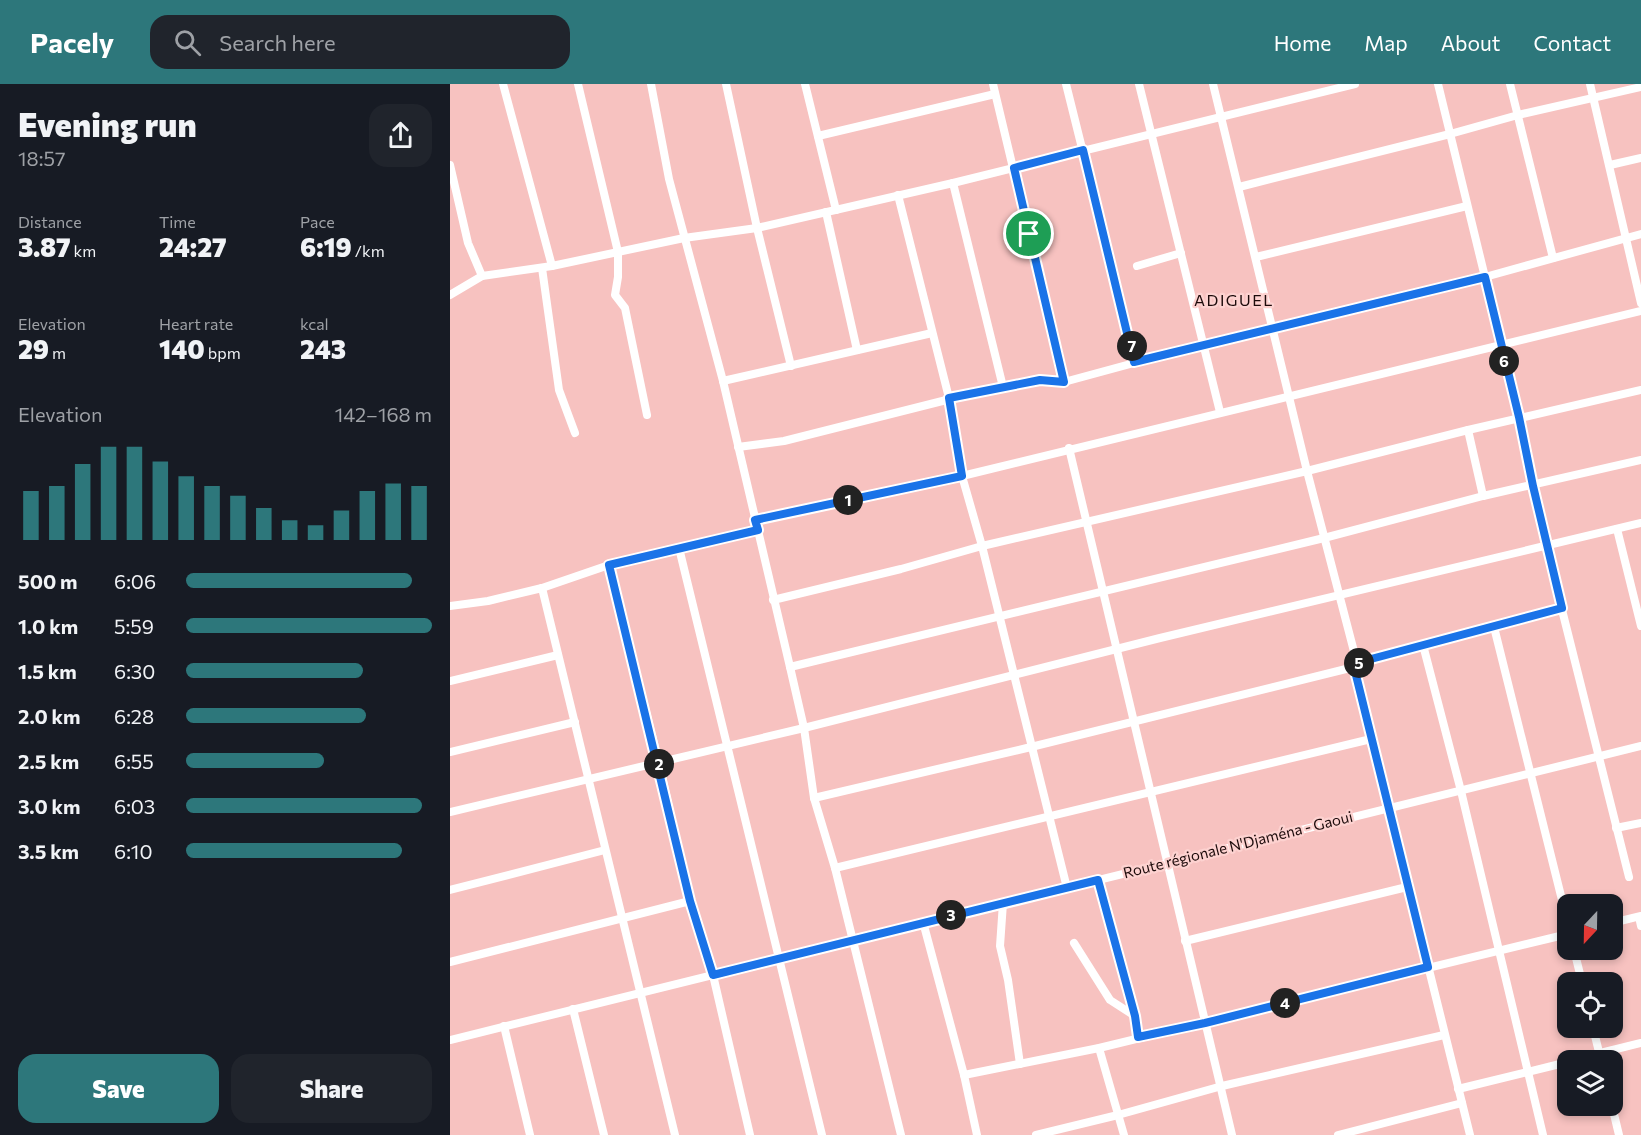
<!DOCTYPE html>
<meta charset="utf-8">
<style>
:root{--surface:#171b24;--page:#20242c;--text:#f1f3f6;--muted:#9ea1a6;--accent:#2d777b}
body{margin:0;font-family:Commissioner,sans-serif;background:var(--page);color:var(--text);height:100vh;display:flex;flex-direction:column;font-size:22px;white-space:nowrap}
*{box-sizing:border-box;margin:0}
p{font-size:20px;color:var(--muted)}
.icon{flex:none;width:33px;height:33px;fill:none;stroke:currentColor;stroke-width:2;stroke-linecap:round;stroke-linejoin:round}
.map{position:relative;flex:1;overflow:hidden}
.details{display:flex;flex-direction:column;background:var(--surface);width:450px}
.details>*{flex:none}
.needle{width:39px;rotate:202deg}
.buttons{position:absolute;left:1107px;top:810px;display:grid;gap:12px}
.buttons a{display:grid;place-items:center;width:66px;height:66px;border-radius:12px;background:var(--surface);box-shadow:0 3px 9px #0003;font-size:30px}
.pin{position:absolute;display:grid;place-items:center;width:51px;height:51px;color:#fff;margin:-26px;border:3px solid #fff;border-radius:50%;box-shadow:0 2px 6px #0007}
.km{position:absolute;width:30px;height:30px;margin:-15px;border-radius:50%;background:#222;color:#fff;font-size:16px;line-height:30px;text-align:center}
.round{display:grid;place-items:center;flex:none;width:63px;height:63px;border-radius:18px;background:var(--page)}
.head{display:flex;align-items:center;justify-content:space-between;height:102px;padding:0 18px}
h1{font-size:33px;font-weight:800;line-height:45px}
.figures{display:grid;grid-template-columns:repeat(3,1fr);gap:9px;height:102px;padding:6px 18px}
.figures div{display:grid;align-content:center}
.figures b{font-size:26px;font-weight:800}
.figures small{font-size:16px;font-weight:400}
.figures p{font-size:16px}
.chart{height:168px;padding:12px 18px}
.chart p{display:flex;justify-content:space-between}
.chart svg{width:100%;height:108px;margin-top:6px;stroke:var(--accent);stroke-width:6}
.primary-button{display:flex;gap:12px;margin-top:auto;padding:12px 18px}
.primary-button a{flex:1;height:69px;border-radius:18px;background:var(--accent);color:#fff;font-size:24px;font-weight:800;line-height:69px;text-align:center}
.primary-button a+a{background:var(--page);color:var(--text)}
ul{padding:0 18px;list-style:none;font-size:20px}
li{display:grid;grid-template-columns:96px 72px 1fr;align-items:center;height:45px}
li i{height:15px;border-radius:8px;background:var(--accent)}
header{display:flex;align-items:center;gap:36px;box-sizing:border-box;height:84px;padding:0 30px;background:var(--accent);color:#fff}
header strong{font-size:28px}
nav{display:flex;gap:33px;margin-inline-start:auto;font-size:21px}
.search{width:420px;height:54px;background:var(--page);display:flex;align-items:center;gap:15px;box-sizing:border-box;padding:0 21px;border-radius:18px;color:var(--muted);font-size:22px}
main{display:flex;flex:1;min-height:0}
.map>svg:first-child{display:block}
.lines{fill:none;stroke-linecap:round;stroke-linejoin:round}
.minor{stroke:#fff;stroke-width:8}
.route-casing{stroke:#fff;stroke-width:12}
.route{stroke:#1a73e8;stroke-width:8}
.labels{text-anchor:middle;stroke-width:4.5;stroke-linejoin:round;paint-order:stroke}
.street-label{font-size:15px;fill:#1d0b0b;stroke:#fdd2d0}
.neighbourhood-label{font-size:16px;letter-spacing:1.5px;fill:#1d0b0b;stroke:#fdd2d0}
</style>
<header>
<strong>Pacely</strong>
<div class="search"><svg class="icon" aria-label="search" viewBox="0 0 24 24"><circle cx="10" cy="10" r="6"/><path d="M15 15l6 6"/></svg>Search here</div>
<nav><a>Home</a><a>Map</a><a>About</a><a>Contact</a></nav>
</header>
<main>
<section class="details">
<div class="head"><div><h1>Evening run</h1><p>18:57</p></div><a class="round"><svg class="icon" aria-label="share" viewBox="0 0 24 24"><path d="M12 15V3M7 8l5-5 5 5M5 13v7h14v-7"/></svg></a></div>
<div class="figures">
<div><p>Distance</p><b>3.87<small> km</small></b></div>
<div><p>Time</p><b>24:27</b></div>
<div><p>Pace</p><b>6:19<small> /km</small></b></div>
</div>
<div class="figures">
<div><p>Elevation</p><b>29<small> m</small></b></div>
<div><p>Heart rate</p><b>140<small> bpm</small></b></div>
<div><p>kcal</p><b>243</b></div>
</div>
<div class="chart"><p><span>Elevation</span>142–168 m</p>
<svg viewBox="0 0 160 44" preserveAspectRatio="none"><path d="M5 44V24M15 44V22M25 44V13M35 44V6M45 44V6M55 44V12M65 44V18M75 44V22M85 44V26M95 44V31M105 44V36M115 44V38M125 44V32M135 44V24M145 44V21M155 44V22"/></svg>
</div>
<ul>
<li><b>500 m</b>6:06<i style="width:92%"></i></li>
<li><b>1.0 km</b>5:59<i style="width:100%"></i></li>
<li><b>1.5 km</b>6:30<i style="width:72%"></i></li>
<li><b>2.0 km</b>6:28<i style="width:73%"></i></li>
<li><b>2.5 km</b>6:55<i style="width:56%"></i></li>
<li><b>3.0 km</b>6:03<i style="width:96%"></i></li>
<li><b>3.5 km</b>6:10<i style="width:88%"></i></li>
</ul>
<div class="primary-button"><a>Save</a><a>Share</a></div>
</section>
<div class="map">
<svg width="1191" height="1051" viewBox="0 0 1191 1051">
<rect width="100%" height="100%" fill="#f7c2c0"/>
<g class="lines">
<g class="minor">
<polyline points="53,0 102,182"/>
<polyline points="128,0 168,168 168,193 165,211 175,224 197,331"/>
<polyline points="201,0 219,95 273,297 340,583 354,644 364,714 385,784 451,1051"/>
<polyline points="276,0 307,144 341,282"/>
<polyline points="355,0 386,126"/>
<polyline points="543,0 614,298"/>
<polyline points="616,0 683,269 684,278"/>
<polyline points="689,0 770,328"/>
<polyline points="763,0 857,387 907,579 904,583 1020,1051"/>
<polyline points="988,0 1069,333 1096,462 1179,793"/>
<polyline points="1060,0 1103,174"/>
<polyline points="1140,0 1191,219"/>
<polyline points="368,52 545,10"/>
<polyline points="0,81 18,159 32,192"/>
<polyline points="1160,81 1191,74"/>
<polyline points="503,99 553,303"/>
<polyline points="789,103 1000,50 1068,31 1191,3"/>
<polyline points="448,111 499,314 512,392 532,462 617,804"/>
<polyline points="376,128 407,266"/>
<polyline points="806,173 1017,122"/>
<polyline points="687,182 731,169"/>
<polyline points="92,184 109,306 125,349"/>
<polyline points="0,211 32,192 102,182 234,154 307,144 503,99 905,0"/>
<polyline points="273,297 482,249"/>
<polyline points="1018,346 1033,412"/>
<polyline points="288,363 334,357 536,306 590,296 614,298 754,260 823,245 1035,193 1191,150"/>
<polyline points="619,364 782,1051"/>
<polyline points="305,436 512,392 1191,227"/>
<polyline points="1167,445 1191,542"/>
<polyline points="229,464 372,1051"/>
<polyline points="159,481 209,679 240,817 263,891 300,1051"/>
<polyline points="92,504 225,1051"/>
<polyline points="323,516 451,485 532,462 857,387 1018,346 1191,306"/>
<polyline points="0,522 38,517 92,504 159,481 307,446"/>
<polyline points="1044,543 1118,840"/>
<polyline points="973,561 1011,707 1093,1051"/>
<polyline points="907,579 1112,524"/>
<polyline points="340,583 874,454 1033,412 1191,376"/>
<polyline points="0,597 108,571"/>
<polyline points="0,668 125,638"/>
<polyline points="364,714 581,663 904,583"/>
<polyline points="0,728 354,644 710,554 1191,439"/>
<polyline points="1166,744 1191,739"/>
<polyline points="385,784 921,655"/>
<polyline points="648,797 685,932 688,953"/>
<polyline points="0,806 155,766"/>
<polyline points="553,819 550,862 558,896 570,980"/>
<polyline points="1189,833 1191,842"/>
<polyline points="473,838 514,991 527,1051"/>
<polyline points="1162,839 1191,832"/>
<polyline points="735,857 957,803"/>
<polyline points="624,859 660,916 685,932"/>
<polyline points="1124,866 1132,898"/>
<polyline points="0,878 240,817"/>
<polyline points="123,925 154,1051"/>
<polyline points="54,942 80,1051"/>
<polyline points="1143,944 1151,976"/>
<polyline points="0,956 1191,662"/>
<polyline points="649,964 674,1051"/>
<polyline points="1122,976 1191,959"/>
<polyline points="514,991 649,964 1118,850"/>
<polyline points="1008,1005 1118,978"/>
<polyline points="1162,1022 1169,1051"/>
<polyline points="586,1051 668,1031 772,1002 994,951"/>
<polyline points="888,1051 1012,1019"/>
</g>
</g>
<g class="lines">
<defs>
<polygon id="route" points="633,66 684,278 1035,193 1069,333 1083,402 1112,524 906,579 904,583 978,883 755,939 688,953 685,932 648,796 263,891 240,817 159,481 308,446 305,436 512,392 499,314 590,296 614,298 564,84"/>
</defs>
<use href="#route" class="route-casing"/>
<use href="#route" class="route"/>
</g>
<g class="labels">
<g class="street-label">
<text transform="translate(788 761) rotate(-14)" y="5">Route régionale N'Djaména - Gaoui</text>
</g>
<g class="neighbourhood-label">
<text x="784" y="222">ADIGUEL</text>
</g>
</g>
</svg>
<div class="buttons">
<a><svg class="needle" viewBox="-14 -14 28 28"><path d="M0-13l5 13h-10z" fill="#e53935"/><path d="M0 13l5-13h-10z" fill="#9ea1a6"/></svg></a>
<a><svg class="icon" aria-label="locate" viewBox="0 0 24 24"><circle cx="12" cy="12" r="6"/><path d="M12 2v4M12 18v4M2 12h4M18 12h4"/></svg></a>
<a><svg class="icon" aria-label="layers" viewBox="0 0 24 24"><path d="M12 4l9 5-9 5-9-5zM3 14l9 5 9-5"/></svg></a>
</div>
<div class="pin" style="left:579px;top:150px;background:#1e9e55"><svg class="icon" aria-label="arrive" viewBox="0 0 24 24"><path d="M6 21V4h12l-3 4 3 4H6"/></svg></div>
<b class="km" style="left:398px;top:416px">1</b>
<b class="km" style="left:209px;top:680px">2</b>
<b class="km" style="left:501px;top:831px">3</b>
<b class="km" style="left:835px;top:919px">4</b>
<b class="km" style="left:909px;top:579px">5</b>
<b class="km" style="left:1054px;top:277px">6</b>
<b class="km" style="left:682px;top:262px">7</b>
</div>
</main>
